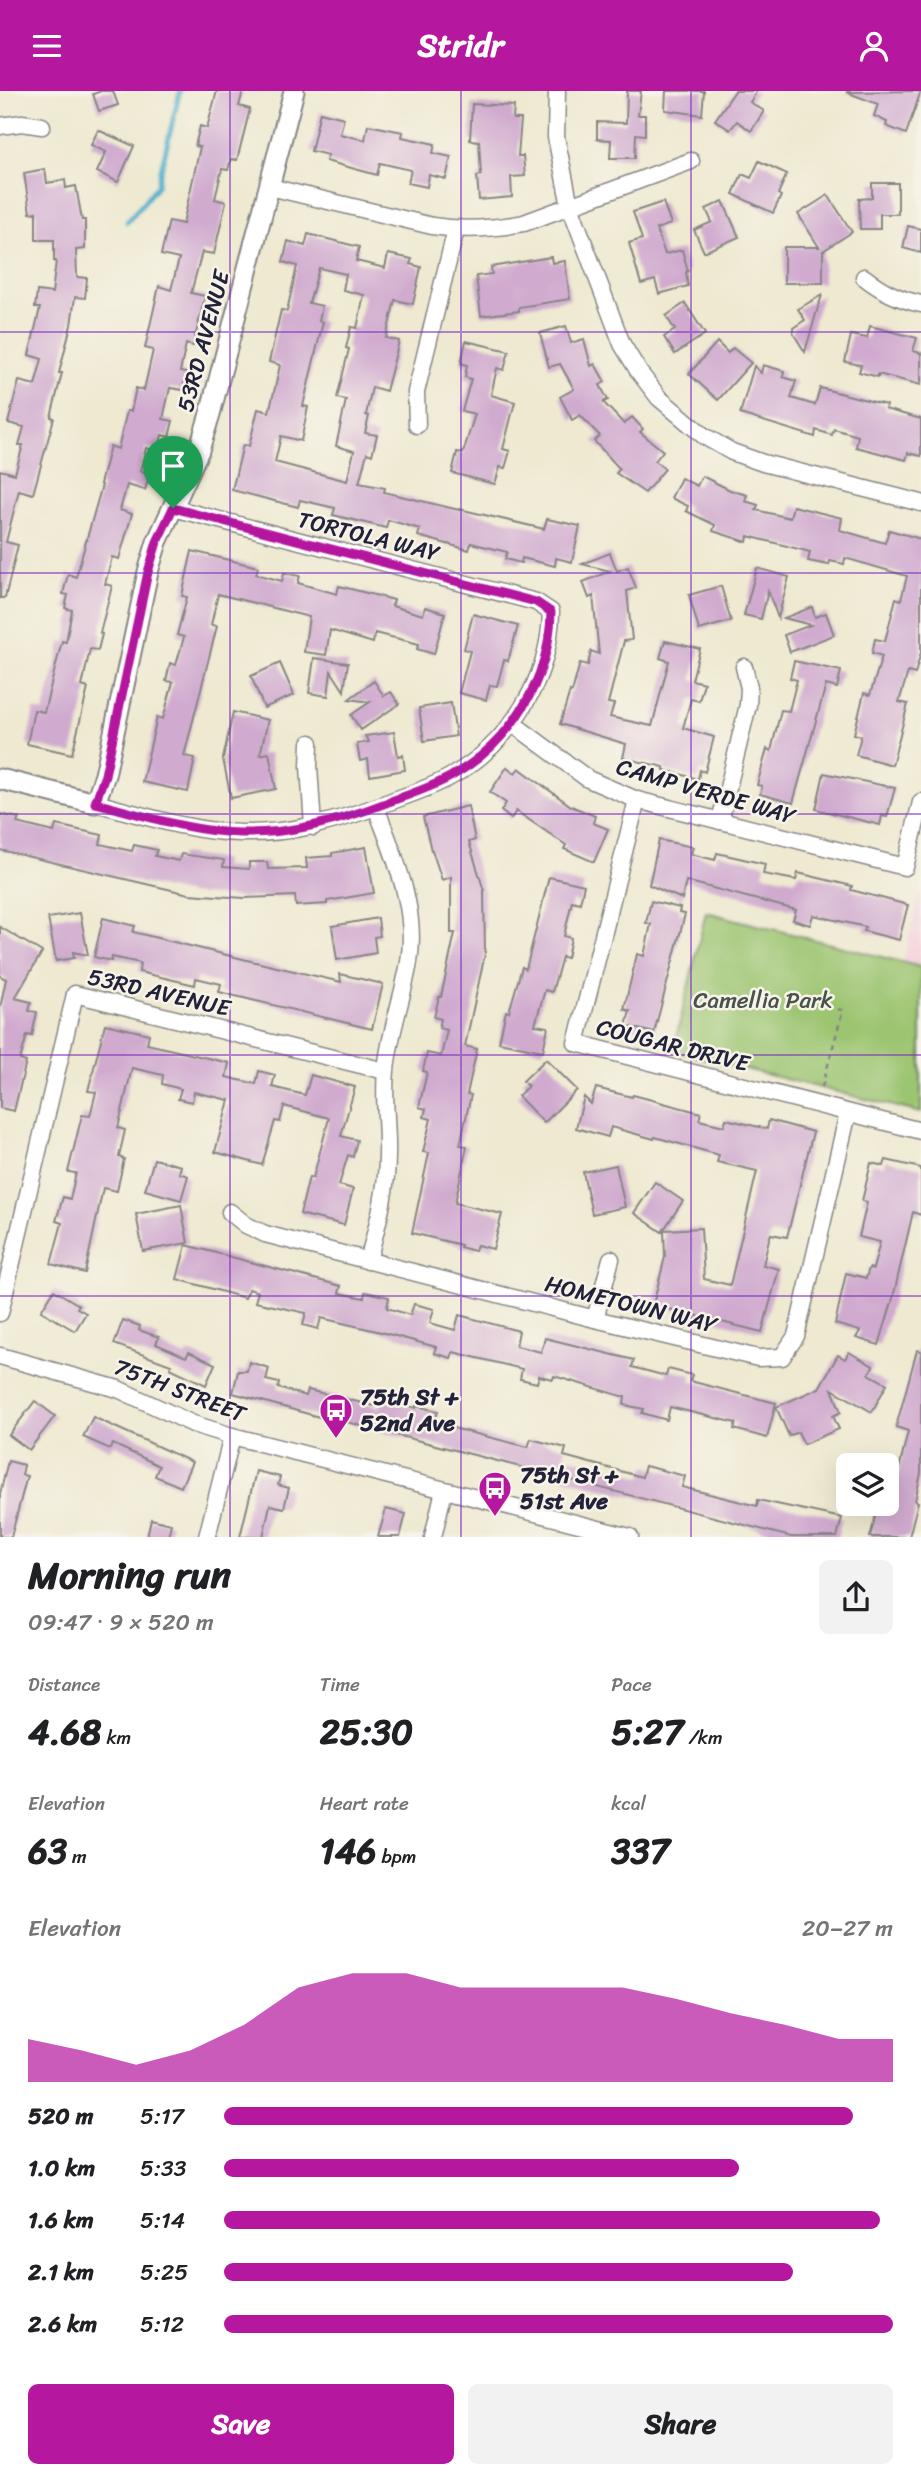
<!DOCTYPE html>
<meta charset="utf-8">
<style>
:root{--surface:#fff;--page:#f2f2f2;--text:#202124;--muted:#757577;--accent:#b5179e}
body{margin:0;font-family:Sriracha,sans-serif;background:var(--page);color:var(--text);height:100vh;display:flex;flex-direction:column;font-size:26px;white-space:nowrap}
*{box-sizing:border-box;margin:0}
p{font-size:23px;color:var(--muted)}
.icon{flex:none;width:38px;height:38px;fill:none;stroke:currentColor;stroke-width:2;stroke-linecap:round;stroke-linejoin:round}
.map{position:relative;height:1446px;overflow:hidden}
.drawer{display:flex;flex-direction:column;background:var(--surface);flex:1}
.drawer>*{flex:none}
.buttons{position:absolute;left:836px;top:1362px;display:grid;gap:14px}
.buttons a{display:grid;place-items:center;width:63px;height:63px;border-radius:10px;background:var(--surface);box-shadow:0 7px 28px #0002;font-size:35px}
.pin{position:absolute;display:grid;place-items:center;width:60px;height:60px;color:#fff;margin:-72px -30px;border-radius:50% 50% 50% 0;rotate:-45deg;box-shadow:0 0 7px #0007}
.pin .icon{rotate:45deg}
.round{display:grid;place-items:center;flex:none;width:74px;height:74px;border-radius:10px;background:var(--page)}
.overview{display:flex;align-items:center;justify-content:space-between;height:119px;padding:0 28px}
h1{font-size:38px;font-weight:700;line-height:52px}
.metrics{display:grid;grid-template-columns:repeat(3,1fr);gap:10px;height:119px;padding:7px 28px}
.metrics div{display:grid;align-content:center}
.metrics b{font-size:35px;font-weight:700}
.metrics small{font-size:19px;font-weight:400}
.metrics p{font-size:19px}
.chart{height:196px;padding:14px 28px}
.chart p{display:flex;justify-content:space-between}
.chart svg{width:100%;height:126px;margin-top:7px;fill:var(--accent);opacity:.7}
.action{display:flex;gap:14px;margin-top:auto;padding:14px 28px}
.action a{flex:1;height:80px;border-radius:10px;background:var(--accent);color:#fff;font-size:28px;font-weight:700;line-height:80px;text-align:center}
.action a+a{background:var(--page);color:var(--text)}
ul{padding:0 28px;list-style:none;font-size:23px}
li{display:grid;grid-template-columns:112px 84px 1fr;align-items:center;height:52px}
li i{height:18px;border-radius:9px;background:var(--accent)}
header{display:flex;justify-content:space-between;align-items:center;height:91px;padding:0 28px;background:var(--accent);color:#fff;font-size:32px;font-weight:700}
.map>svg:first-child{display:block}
.built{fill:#f4cfdc}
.green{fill:#9cc571;stroke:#5f7456;stroke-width:2}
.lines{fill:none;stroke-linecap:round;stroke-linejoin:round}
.stream{stroke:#4cadcb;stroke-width:5}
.building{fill:#d0aacf;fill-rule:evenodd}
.minor-casing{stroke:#888686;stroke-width:19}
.tertiary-casing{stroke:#888686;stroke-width:23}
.path{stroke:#888686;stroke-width:2.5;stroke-dasharray:5 5;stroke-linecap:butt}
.minor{stroke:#fff;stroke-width:16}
.tertiary{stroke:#fff;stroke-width:19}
.route-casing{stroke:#fff;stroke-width:14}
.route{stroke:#b5179e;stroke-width:9}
.grid{fill:none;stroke:#7b2cbf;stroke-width:2;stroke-opacity:0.55}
.labels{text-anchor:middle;stroke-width:5;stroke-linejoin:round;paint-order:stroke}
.street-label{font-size:23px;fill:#22223b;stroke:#f7f3e8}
.park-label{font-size:23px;fill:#47534b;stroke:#f7f3e8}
.poi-label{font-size:23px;font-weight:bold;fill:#22223b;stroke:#f7f3e8;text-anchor:start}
</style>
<header><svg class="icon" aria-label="menu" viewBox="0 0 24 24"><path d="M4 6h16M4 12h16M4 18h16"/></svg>Stridr<svg class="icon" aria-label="person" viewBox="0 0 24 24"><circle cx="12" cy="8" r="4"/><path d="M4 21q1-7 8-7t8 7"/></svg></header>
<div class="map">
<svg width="921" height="1446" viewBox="0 0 921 1446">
<rect width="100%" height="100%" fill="#f7f3e8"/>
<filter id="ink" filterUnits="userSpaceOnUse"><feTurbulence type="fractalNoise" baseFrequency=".0143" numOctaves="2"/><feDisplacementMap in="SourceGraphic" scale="14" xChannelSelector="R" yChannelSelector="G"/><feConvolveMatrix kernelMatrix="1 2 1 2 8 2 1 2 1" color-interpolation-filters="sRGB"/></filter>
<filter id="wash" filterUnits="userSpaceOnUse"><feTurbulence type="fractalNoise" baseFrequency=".00686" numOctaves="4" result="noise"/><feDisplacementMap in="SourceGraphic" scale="28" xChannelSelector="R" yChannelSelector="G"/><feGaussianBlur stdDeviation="1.57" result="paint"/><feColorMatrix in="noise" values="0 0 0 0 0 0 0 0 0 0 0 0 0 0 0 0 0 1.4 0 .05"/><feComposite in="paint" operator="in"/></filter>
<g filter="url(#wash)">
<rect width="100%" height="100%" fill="#eee9d0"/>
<polygon class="built" points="921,798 921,876 903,871"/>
<polygon class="green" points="706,821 921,876 921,1022 673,960"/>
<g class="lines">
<polyline class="stream" points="127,131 157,95 180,0"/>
</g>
<g id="blocks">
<g class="building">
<polygon points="101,0 113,0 118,14 99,20 93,3"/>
<polygon points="217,0 243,0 239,15 250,18 237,69 231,68 228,79 222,78 215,108 226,111 214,163 202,161 191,202 205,205 193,255 186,253 180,281 186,282 183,299 170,297 163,328 173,330 169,346 162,344 158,360 146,357 140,380 150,383 145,399 127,394 120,419 132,423 119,468 112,466 105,493 112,495 100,542 102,543 98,559 90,558 82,595 88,597 72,663 27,653 34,619 44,621 62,550 66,551 72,519 65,517 68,504 63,503 68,483 76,486 102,394 100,393 110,355 118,358 127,320 131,320 136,297 144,299 153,259 145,257 159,195 171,199 179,168 161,164 169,130 183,133 200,56 195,55 200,35 207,37"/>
<polygon points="627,0 641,0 638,24 645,24 645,44 636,43 635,67 610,67 611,49 597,48 597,31 626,32"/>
<polygon points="666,0 704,0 702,24 665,19"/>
<polygon points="735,0 757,0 750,11 764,20 751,40 737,30 730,39 715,29"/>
<polygon points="921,0 906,43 886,35 887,31 874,25 878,13 846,1"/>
<polygon points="472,13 514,15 513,28 521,28 518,65 523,65 525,85 511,86 512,106 479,109 477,85 481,84 479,50 470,49"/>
<polygon points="320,21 344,27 340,43 365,49 368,34 403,41 402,46 435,53 433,62 451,66 446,88 429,84 427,96 408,92 411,79 380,72 377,84 326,70 328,64 311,60"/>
<polygon points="98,39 134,55 118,91 97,81 106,61 91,54"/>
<polygon points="759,70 787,83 778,103 781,105 773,122 733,103 742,83 751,87"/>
<polygon points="45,78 47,92 65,89 66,97 76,95 82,129 85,129 85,158 76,159 77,186 87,187 85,207 75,206 71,234 59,282 62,282 51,326 54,327 33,403 19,399 6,451 18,454 5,507 0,507 0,379 15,383 23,354 19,354 24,336 8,332 19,290 35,294 42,268 29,264 40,217 35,217 37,200 52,202 56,170 54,170 54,149 36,149 36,121 30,122 24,82"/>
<polygon points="872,92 898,92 898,123 880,123 880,138 860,138 859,108 872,107"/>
<polygon points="828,104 852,141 823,160 823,192 784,192 784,156 819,156 798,123"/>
<polygon points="723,110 739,146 704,161 694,139 712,131 706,118"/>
<polygon points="663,111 671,133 656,138 665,163 682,159 688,180 686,181 688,195 659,203 655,189 641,193 629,152 642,148 633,121"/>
<polygon points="908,135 921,138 921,162 903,157"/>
<path d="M 308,143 L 359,156 L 356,170 L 385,177 L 388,163 L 412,168 L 410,173 L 421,176 L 413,213 L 395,209 L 386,247 L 399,250 L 386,300 L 372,296 L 366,324 L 369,325 L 365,342 L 377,344 L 372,364 L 367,362 L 359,392 L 385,397 L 384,401 L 459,419 L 459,418 L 544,438 L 547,428 L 580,435 L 572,471 L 556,467 L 555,475 L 522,467 L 521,472 L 505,468 L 507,461 L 471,452 L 469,459 L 418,445 L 420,438 L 388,429 L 386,437 L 333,424 L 335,417 L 300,409 L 298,416 L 232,399 L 243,354 L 249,355 L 258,318 L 269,321 L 276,293 L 280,274 L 269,271 L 281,219 L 287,220 L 297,175 L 283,171 L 288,150 L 305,155 ZM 319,177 L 346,183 L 343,199 L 364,204 L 357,237 L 351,236 L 346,257 L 349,258 L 337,307 L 346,309 L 336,355 L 354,360 L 347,390 L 275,371 L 281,345 L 301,350 L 308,316 L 303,315 L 323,231 L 319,230 L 322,215 L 309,212 Z"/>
<polygon points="551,166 552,172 565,170 570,208 519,216 519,220 481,225 476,185 492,183 491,176"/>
<polygon points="822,204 816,223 805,261 793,242 793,237 805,229 798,218"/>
<polygon points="685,212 705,243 675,263 664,246 675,239 666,225"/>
<polygon points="566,235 571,252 584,248 591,275 595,273 605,291 600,294 608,309 603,311 624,333 632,326 643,338 640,341 663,360 655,370 665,378 645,402 616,382 620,378 594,350 600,345 580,324 572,329 560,306 574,298 560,273 549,276 540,242"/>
<polygon points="870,235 917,247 913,260 921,262 921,294 878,283 878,286 859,281 861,274 845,271 851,244 867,247"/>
<polygon points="466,250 509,260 504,279 497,277 491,304 515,311 503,358 510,360 505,377 500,376 495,393 452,382 457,361 463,362 475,323 462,320 471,288 465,286 467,274 461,272"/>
<polygon points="717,251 728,262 733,257 751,272 718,309 689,283"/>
<polygon points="763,274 784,280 783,286 796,290 791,307 815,314 820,297 886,314 885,318 921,328 921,365 908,362 906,369 856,356 858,345 834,338 832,344 816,339 815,346 740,323 754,275 761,282"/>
<polygon points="702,385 730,399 747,404 745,410 758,414 756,419 790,427 793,415 842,427 840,439 885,452 889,439 921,448 921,561 915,583 908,581 899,611 908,613 892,674 856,664 861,645 854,643 864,602 870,604 882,565 872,562 875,548 885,550 896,507 901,509 907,485 845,467 844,473 830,470 829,474 808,470 810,461 748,445 747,451 713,440 715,434 686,420 688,415 671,407 681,387 697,395"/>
<polygon points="192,460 258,476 256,483 282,490 284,482 300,485 298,492 337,503 339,495 394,509 392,515 423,524 425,516 445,522 434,563 417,558 419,553 375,542 373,552 330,539 326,564 304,561 309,526 218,503 211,534 217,535 184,665 195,667 188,701 142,691 157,626 163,628 173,591 166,590 170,572 176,574 184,546 177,544 187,506 182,505"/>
<polygon points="610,462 617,480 628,476 636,497 627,500 632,549 624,550 608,612 614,613 610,626 652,635 669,570 660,567 665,550 700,558 692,589 704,592 699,610 691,608 683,637 714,646 705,681 700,679 698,688 664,679 664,676 623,667 626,653 560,633 570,600 572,601 580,572 588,574 591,560 599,563 593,505 589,507 583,491 610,480 582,473"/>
<polygon points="757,477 789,486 778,527 768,500 761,528 744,524"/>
<polygon points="721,495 731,530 699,539 689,504"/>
<polygon points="812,516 815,526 826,522 834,544 790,561 784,544 811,534 784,527"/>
<polygon points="473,523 518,535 508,570 504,569 497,595 490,594 486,609 459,602 470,560 464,558"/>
<polygon points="314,567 348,572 344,600 331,580 328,605 309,602"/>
<polygon points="794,570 841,580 837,597 826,594 793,712 760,703 762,695 757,694 767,658 771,660 781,619 789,620 797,589 790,587"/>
<polygon points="280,572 294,604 264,617 251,585"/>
<polygon points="374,590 384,605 391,601 399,613 361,639 351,624 370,611 349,608"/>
<polygon points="451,612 456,645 424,650 419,617"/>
<polygon points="233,621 268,629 260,664 269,662 276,698 231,707 223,668"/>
<polygon points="394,641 398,665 403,664 405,679 370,685 368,668 360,670 357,653 369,651 365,645"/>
<polygon points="507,676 515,682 519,677 571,715 595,725 593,732 608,738 594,771 564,758 566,754 516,720 511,728 501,720 506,712 490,701"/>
<polygon points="824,682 895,697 887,726 882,725 880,734 816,718"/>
<polygon points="468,715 475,749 469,751 484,800 485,863 465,955 477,958 467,1003 471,1004 460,1054 467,1055 455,1112 502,1123 493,1158 477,1154 475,1160 460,1156 461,1154 412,1142 429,1062 423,1061 431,1028 424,1026 426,1018 419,1016 427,981 423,980 427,962 441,965 447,939 439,937 441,928 434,926 439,906 441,906 455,842 451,842 451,786 442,789 432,759 431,759 423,726"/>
<polygon points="0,723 19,727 17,732 54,741 56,734 102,744 100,753 132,760 134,754 157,759 155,765 179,770 181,763 224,769 223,776 249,778 249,771 267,771 268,778 307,777 306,767 332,765 332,762 366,756 374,802 327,810 327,813 296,815 295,805 244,807 189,803 0,759"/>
<polygon points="659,749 693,756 691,763 715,769 717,762 765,773 763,783 796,789 798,782 852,795 851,799 908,814 899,849 864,840 866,836 813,824 810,834 793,829 796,819 686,790 682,808 654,796 649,794"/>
<polygon points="549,786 584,794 580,812 572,810 564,845 571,847 567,867 562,866 552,901 545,899 535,934 548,936 543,960 499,951 506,920 509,921 522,876 526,878"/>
<polygon points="651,810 680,817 679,822 685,823 654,942 626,935 630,920 624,918 637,863 644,865 651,833 646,832"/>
<polygon points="80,822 88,864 73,861 74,867 56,870 48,827"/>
<polygon points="103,827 135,835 133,841 251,870 341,891 340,883 383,893 372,938 219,901 221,893 196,887 195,894 139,881 140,872 112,866 111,870 94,866"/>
<polygon points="378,827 380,845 374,846 376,862 337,869 332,835"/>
<polygon points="0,836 42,861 15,907 31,911 29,920 37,921 32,945 27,944 20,969 26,971 14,1020 0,1017 0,917 6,888 0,885"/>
<polygon points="105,933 149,943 147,953 229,972 226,986 256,993 259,980 275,984 272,996 305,1004 311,984 355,996 341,1045 357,1049 353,1066 348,1064 339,1094 353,1098 344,1134 300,1123 309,1086 313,1087 329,1027 284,1015 280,1031 275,1030 262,1074 215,1061 229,1009 194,1001 192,1011 178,1008 181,998 162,993 163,984 132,977 118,1037 125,1039 119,1066 124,1068 117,1100 103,1097 85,1182 51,1173 62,1132 56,1130 63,1106 70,1108 76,1082 68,1081 82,1024 90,1025 96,1001 88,1000"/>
<polygon points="546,968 577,999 544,1032 518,1005 528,995 523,990"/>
<polygon points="596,997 632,1006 633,1004 701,1022 699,1029 724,1035 726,1028 767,1038 769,1029 813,1041 787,1146 771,1143 769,1148 763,1174 779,1178 762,1241 653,1214 665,1166 664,1139 701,1137 704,1188 730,1194 757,1080 717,1071 719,1064 655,1046 654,1048 611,1036 608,1046 576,1037 584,1006 591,1013"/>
<polygon points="154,1068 181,1075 179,1082 188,1085 181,1109 145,1099"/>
<polygon points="886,1069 921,1077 921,1124 913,1121 892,1211 879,1254 856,1247 860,1240 835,1233 846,1182 866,1187 869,1177 873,1178 880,1151 859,1146 867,1111 862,1110 871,1072 884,1075"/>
<polygon points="616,1074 625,1116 592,1123 583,1081"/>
<polygon points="655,1091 683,1110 662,1141 634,1122"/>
<polygon points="181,1114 188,1152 143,1160 136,1123"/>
<polygon points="186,1154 341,1195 339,1202 364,1207 365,1201 389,1206 387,1217 410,1224 414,1213 434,1218 430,1232 455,1239 459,1224 519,1240 516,1255 541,1261 545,1247 634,1269 632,1276 666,1285 668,1278 692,1284 690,1290 776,1312 767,1347 734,1338 736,1332 670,1316 667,1329 642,1322 644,1318 624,1314 625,1306 554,1285 553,1288 539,1285 537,1292 520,1288 522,1278 453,1261 451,1267 434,1262 436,1256 381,1241 321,1227 318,1238 303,1234 306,1222 255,1211 258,1201 249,1198 245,1207 177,1188"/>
<polygon points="54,1199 79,1214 77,1217 86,1222 75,1240 41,1220"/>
<polygon points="123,1229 140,1235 139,1239 159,1246 156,1253 186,1266 189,1261 215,1273 206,1294 170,1277 171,1274 114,1253"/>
<polygon points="917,1259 921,1260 921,1382 915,1410 918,1411 909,1446 870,1446 879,1412 887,1412 887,1402 893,1404 908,1340 896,1336"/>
<polygon points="849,1261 873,1275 869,1283 887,1293 872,1321 832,1298 841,1321 833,1325 839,1338 804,1353 798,1341 789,1345 776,1316 819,1297 838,1264 845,1268"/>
<polygon points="249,1271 269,1277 266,1289 279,1292 278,1297 306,1305 308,1299 379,1316 381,1308 416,1317 416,1315 438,1320 435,1332 449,1336 528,1356 531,1348 566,1357 564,1365 642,1386 645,1375 685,1385 682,1396 757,1415 758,1409 842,1427 837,1446 791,1446 331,1327 330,1329 233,1302 238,1280 247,1280"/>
<polygon points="35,1310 55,1325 29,1359 9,1344"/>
<polygon points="93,1326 192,1371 181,1396 155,1385 159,1375 141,1366 113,1353 110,1358 83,1346"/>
<polygon points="8,1370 24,1374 22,1384 27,1385 11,1446 0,1446 0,1403"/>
<polygon points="256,1380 280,1386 278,1394 289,1397 284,1417 270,1414 263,1446 240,1446"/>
<polygon points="386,1418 406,1423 400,1446 378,1446"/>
<polygon points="151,1428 171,1433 168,1446 147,1446"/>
</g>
</g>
</g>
<g filter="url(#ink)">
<use href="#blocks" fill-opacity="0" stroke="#888686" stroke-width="2"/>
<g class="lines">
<defs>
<g id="minor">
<polyline points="557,0 556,46 570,115 622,253 639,281 659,307 704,345 732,361 763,372 921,412"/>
<polyline points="0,35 22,32 42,35"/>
<path d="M 270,96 L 432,135 C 464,140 492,138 524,132 L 691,70"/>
<path d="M 864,186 C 882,200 898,208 921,213"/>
<polyline points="417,334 416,301 456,138"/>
<polyline points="512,632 588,688 637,709 905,776 921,711"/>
<polyline points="310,652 309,675 313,736"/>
<polyline points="637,709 576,952 921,1040"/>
<path d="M 95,712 C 143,724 192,741 241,742 C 292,743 339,730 386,712 C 408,704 430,697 450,686 C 510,653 550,588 551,521 L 536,511 L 173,417"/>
<polyline points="720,730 748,614 749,597 744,576"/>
<polyline points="230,1121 246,1134 265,1143 595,1228 758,1267 782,1266 796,1245 848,1022"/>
<path d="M 368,1170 C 377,1135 387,1101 387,1065 C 388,1036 383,1009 386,980 C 389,943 403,907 409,871 C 418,816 394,766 376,716"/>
<polyline points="0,1222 75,903 385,980"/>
<polyline points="595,1228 611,1168"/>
<polyline points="0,1265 118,1298 193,1333 232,1345 630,1446"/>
<polyline points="207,1446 232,1345"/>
<polyline points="433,1446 444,1399"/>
</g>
<polyline id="tertiary" points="0,688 95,712 105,684 148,481 157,451 199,359 210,323 294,0"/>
</defs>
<use href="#minor" class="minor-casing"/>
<use href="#tertiary" class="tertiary-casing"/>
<polyline class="path" points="822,996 843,919 836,918"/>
<use href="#minor" class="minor"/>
<use href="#tertiary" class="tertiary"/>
</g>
</g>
<g class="lines" filter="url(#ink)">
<defs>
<path id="route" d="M 173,417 L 536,511 L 551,521 C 550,589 510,653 450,686 C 430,697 408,704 386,712 C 339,730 292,743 241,742 C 192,741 143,724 95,712 L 105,684 L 148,481 L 157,451 Z"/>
</defs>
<use href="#route" class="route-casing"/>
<use href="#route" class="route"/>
</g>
<path class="grid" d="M 230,0 L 230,1446M 461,0 L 461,1446M 691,0 L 691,1446M 0,241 L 921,241M 0,482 L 921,482M 0,723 L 921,723M 0,964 L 921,964M 0,1205 L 921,1205"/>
<defs>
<symbol id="bus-pin" viewBox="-11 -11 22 30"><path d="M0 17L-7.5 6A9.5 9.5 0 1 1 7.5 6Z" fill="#b5179e" stroke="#f7f3e8"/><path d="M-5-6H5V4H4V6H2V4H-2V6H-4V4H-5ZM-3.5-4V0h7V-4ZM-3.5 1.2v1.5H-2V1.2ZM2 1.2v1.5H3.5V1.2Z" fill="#fff"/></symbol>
</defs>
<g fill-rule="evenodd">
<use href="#bus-pin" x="317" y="1300" width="38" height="52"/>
<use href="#bus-pin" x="476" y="1378" width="38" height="52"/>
</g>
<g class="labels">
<g class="street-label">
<text transform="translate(203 250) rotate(-75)" y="8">53RD AVENUE</text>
<text transform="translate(369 445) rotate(14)" y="8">TORTOLA WAY</text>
<text transform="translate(706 700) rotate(16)" y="8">CAMP VERDE WAY</text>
<text transform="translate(159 901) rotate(13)" y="8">53RD AVENUE</text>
<text transform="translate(673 954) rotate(14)" y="8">COUGAR DRIVE</text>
<text transform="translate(631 1213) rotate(14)" y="8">HOMETOWN WAY</text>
<text transform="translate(180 1299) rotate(21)" y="8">75TH STREET</text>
</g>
<g class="park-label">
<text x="763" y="917">Camellia Park</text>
</g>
<g class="poi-label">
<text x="360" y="1314">75th St +<tspan x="360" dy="26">52nd Ave</tspan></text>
<text x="520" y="1392">75th St +<tspan x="520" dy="26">51st Ave</tspan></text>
</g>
</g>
</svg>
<div class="buttons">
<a><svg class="icon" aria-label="layers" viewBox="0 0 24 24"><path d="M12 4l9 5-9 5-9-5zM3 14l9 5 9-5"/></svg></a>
</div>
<div class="pin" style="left:173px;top:417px;background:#1e9e55"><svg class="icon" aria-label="arrive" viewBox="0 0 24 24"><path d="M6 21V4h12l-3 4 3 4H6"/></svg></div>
</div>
<section class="drawer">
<div class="overview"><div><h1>Morning run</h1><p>09:47 · 9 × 520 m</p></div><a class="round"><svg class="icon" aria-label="share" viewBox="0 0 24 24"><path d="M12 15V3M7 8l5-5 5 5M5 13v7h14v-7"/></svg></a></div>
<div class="metrics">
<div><p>Distance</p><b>4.68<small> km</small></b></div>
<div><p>Time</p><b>25:30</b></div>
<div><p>Pace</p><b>5:27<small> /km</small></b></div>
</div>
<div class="metrics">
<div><p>Elevation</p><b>63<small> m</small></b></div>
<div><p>Heart rate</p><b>146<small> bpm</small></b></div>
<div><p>kcal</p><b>337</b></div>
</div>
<div class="chart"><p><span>Elevation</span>20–27 m</p>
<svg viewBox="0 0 160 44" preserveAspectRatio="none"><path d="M0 44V29L10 33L20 38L30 33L40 24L50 11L60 6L70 6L80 11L90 11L100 11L110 11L120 15L130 20L140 24L150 29L160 29V44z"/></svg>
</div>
<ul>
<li><b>520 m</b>5:17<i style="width:94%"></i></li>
<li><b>1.0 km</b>5:33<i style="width:77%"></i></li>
<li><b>1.6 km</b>5:14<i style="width:98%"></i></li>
<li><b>2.1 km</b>5:25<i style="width:85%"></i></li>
<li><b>2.6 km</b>5:12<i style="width:100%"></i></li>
</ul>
<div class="action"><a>Save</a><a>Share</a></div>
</section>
